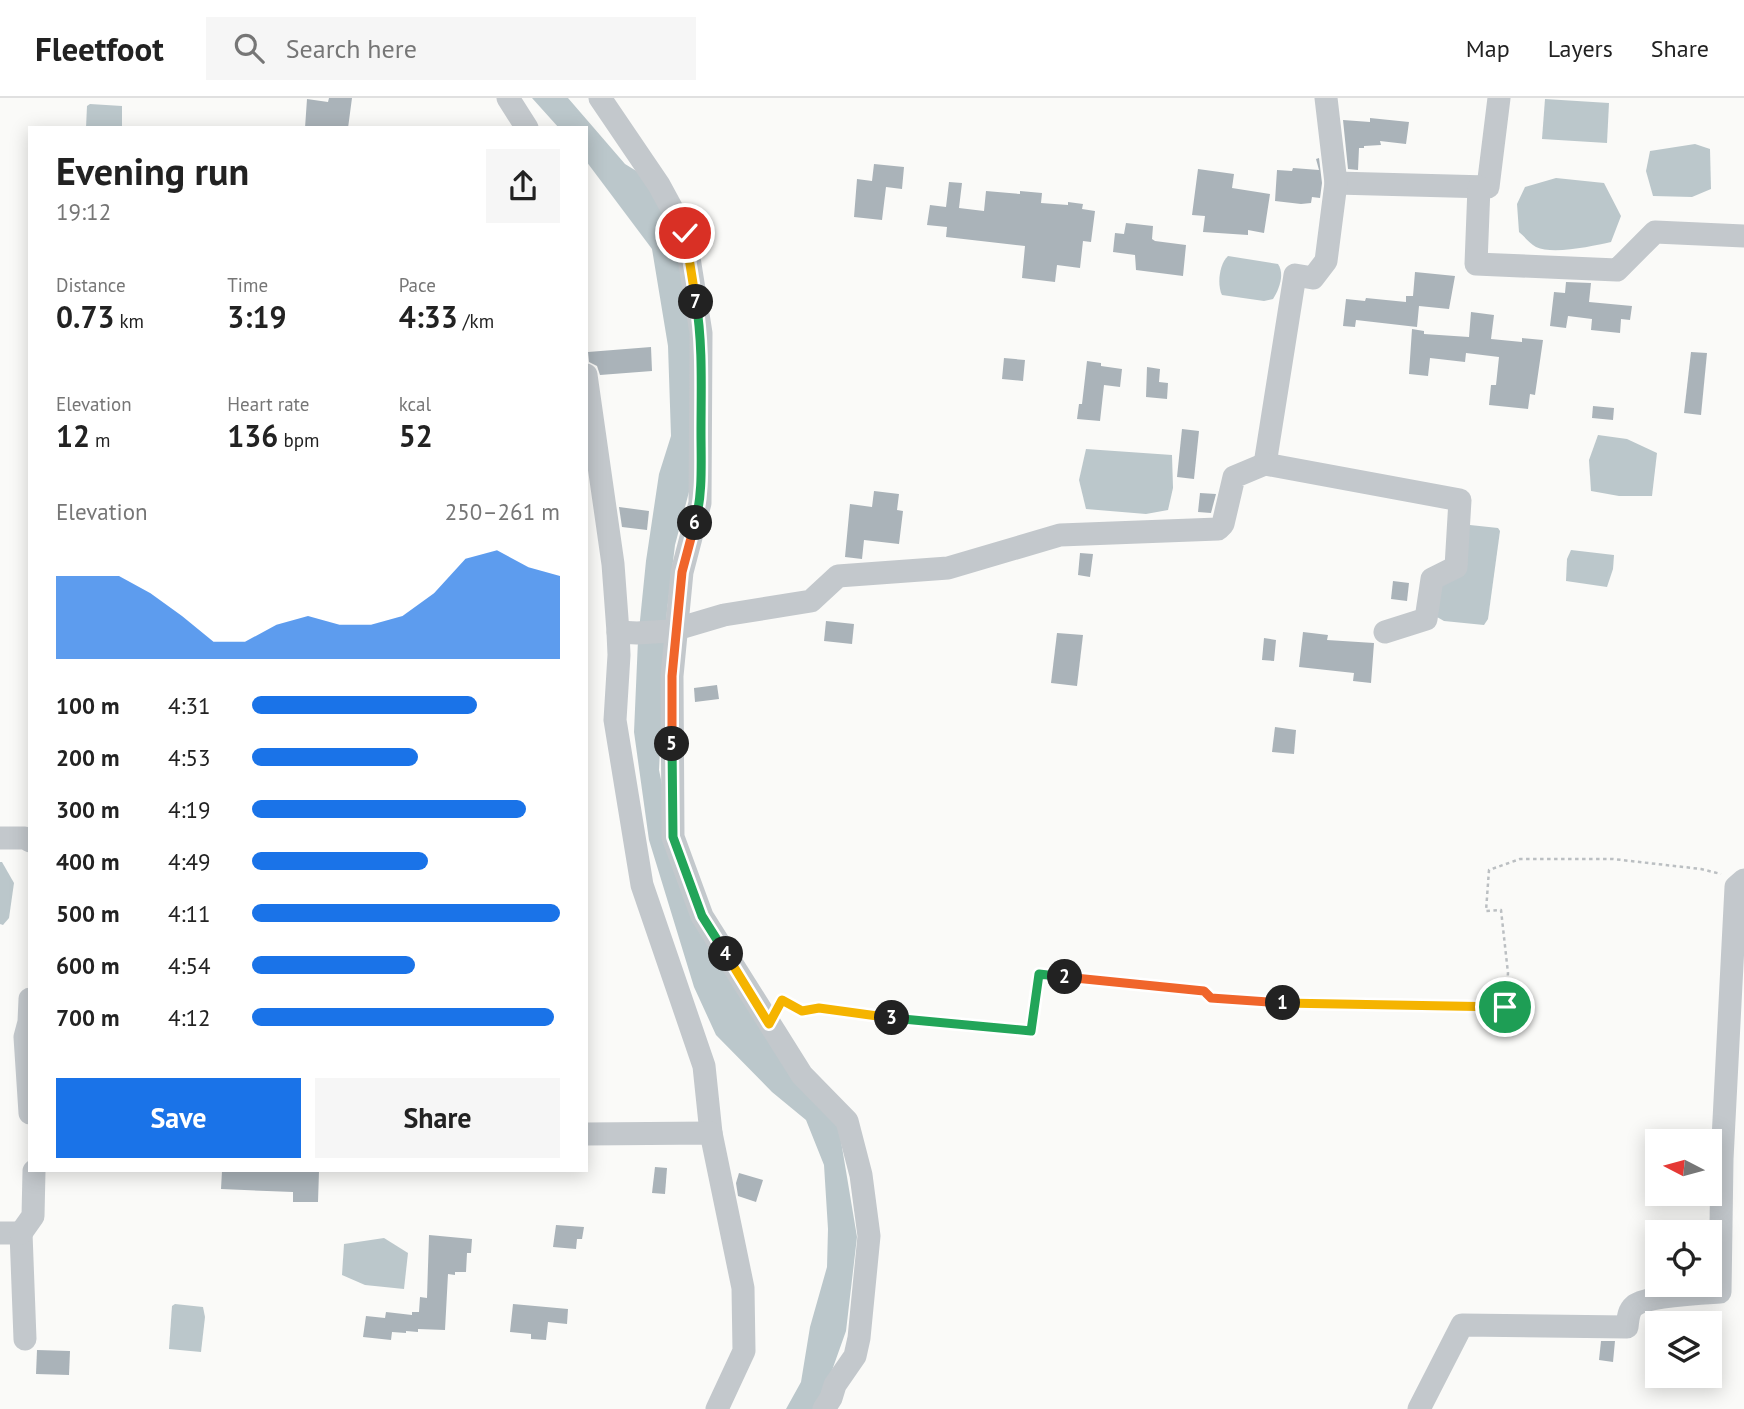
<!DOCTYPE html>
<meta charset="utf-8">
<style>
:root{--surface:#fff;--page:#f6f6f6;--text:#222;--muted:#767676;--line:#e0e0e0;--accent:#1a73e8}
body{margin:0;font-family:"PT Sans",sans-serif;background:var(--page);color:var(--text);height:100vh;display:flex;flex-direction:column;font-size:26px;white-space:nowrap}
*{box-sizing:border-box;margin:0}
p{font-size:23px;color:var(--muted)}
.icon{flex:none;width:38px;height:38px;fill:none;stroke:currentColor;stroke-width:2;stroke-linecap:round;stroke-linejoin:round}
.map{position:relative;flex:1;overflow:hidden}
.drawer{position:absolute;left:28px;top:28px;width:560px;height:1046px;display:flex;flex-direction:column;background:var(--surface);border-radius:0px;box-shadow:0 4px 18px #0003}
.drawer>*{flex:none}
.needle{width:46px;rotate:276deg}
.fabs{position:absolute;left:1645px;top:1031px;display:grid;gap:14px}
.fabs a{display:grid;place-items:center;width:77px;height:77px;border-radius:0px;background:var(--surface);box-shadow:0 4px 18px #0003;font-size:35px}
.pin{position:absolute;display:grid;place-items:center;width:60px;height:60px;color:#fff;margin:-30px;border:4px solid #fff;border-radius:50%;box-shadow:0 2px 7px #0007}
.km{position:absolute;width:35px;height:35px;margin:-18px;border-radius:50%;background:#222;color:#fff;font-size:19px;line-height:35px;text-align:center}
.round{display:grid;place-items:center;flex:none;width:74px;height:74px;border-radius:0px;background:var(--page)}
.head{display:flex;align-items:center;justify-content:space-between;height:119px;padding:0 28px}
h1{font-size:38px;font-weight:700;line-height:52px}
.stats{display:grid;grid-template-columns:repeat(3,1fr);gap:10px;height:119px;padding:7px 28px}
.stats div{display:grid;align-content:center}
.stats b{font-size:30px;font-weight:700}
.stats small{font-size:19px;font-weight:400}
.stats p{font-size:19px}
.chart{height:196px;padding:14px 28px}
.chart p{display:flex;justify-content:space-between}
.chart svg{width:100%;height:126px;margin-top:7px;fill:var(--accent);opacity:.7}
.button{display:flex;gap:14px;margin-top:auto;padding:14px 28px}
.button a{flex:1;height:80px;border-radius:0px;background:var(--accent);color:#fff;font-size:28px;font-weight:700;line-height:80px;text-align:center}
.button a+a{background:var(--page);color:var(--text)}
ul{padding:0 28px;list-style:none;font-size:23px}
li{display:grid;grid-template-columns:112px 84px 1fr;align-items:center;height:52px}
li i{height:18px;border-radius:9px;background:var(--accent)}
header{display:flex;align-items:center;gap:42px;box-sizing:border-box;height:98px;padding:0 35px;background:var(--surface);border-bottom:2px solid var(--line)}
header strong{font-size:33px}
nav{display:flex;gap:38px;margin-inline-start:auto;font-size:24px}
.search{width:490px;height:63px;background:var(--page);display:flex;align-items:center;gap:18px;box-sizing:border-box;padding:0 24px;border-radius:0px;color:var(--muted);font-size:26px}
.map>svg:first-child{display:block}
.water{fill:#bbc7cb}
.building{fill:#aab3b9}
.lines{fill:none;stroke-linecap:round;stroke-linejoin:round}
.path{stroke:#bbbfc2;stroke-width:2.5;stroke-dasharray:3.5 3.5;stroke-linecap:butt}
.minor{stroke:#c3c8cc;stroke-width:23}
.split-1-casing{stroke:#fff;stroke-width:14}
.split-2-casing{stroke:#fff;stroke-width:14}
.split-3-casing{stroke:#fff;stroke-width:14}
.split-4-casing{stroke:#fff;stroke-width:14}
.split-5-casing{stroke:#fff;stroke-width:14}
.split-6-casing{stroke:#fff;stroke-width:14}
.split-7-casing{stroke:#fff;stroke-width:14}
.split-8-casing{stroke:#fff;stroke-width:14}
.split-1{stroke:#f5b400;stroke-width:9}
.split-2{stroke:#f0652b;stroke-width:9}
.split-3{stroke:#22a559;stroke-width:9}
.split-4{stroke:#f5b400;stroke-width:9}
.split-5{stroke:#22a559;stroke-width:9}
.split-6{stroke:#f0652b;stroke-width:9}
.split-7{stroke:#22a559;stroke-width:9}
.split-8{stroke:#f5b400;stroke-width:9}
</style>
<header>
<strong>Fleetfoot</strong>
<div class="search"><svg class="icon" aria-label="search" viewBox="0 0 24 24"><circle cx="10" cy="10" r="6"/><path d="M15 15l6 6"/></svg>Search here</div>
<nav><a>Map</a><a>Layers</a><a>Share</a></nav>
</header>
<div class="map">
<svg width="1744" height="1311" viewBox="0 0 1744 1311">
<rect width="100%" height="100%" fill="#fafaf8"/>
<g class="water">
<polygon points="532,0 568,0 625,66 659,87 671,136 686,178 695,246 690,390 675,447 667,513 659,672 673,739 690,798 839,1031 857,1139 846,1233 830,1278 814,1311 786,1311 801,1284 810,1229 827,1169 828,1131 824,1067 806,1022 772,994 716,937 694,889 649,742 634,634 638,542 646,463 659,376 671,338 668,248 652,151 586,63 586,30 559,30"/>
<polygon points="1545,1 1609,5 1607,45 1542,41"/>
<polygon points="90,6 122,8 122,30 86,30 87,8"/>
<polygon points="1695,46 1710,51 1711,91 1692,99 1653,98 1646,73 1650,53"/>
<path d="M 1556,80 L 1604,85 L 1621,118 L 1611,144 C 1593,148 1553,157 1536,149 C 1530,146 1524,138 1519,134 L 1517,106 L 1525,89 Z"/>
<path d="M 1228,158 L 1278,166 C 1285,176 1279,192 1273,201 L 1264,203 L 1222,197 C 1217,187 1219,166 1228,158 Z"/>
<polygon points="1598,337 1627,341 1657,355 1652,398 1619,398 1591,393 1589,362"/>
<polygon points="1086,351 1172,357 1173,390 1168,412 1146,416 1086,411 1079,382"/>
<polygon points="1470,427 1498,430 1500,433 1488,521 1484,527 1444,523 1437,519 1440,493 1467,428"/>
<polygon points="1571,452 1614,457 1613,471 1607,489 1566,483 1567,461"/>
<polygon points="0,764 2,764 14,785 9,820 3,827 0,826"/>
<polygon points="384,1140 408,1155 404,1191 365,1187 342,1177 344,1146"/>
<polygon points="175,1206 203,1209 205,1219 201,1254 169,1251 172,1208"/>
</g>
<g class="building">
<polygon points="329,0 352,0 348,30 305,30 307,1 328,4"/>
<polygon points="1370,20 1409,24 1406,46 1380,43 1381,47 1364,48 1364,50 1359,50 1358,72 1348,71 1343,22 1370,24"/>
<polygon points="1319,60 1322,85 1320,100 1312,99 1311,105 1301,106 1275,103 1277,72 1292,73 1293,70 1319,72 1316,61"/>
<polygon points="874,66 904,69 902,91 886,89 882,122 854,119 857,81 872,83"/>
<polygon points="1198,71 1234,76 1232,90 1270,96 1264,135 1248,132 1248,137 1203,134 1205,118 1192,117"/>
<polygon points="949,84 962,85 959,110 984,113 986,93 1020,96 1020,93 1042,95 1041,105 1068,107 1068,104 1083,106 1082,111 1095,113 1091,144 1083,143 1080,170 1057,167 1055,184 1022,180 1025,148 946,139 947,129 927,127 930,107 946,109"/>
<polygon points="1126,125 1153,128 1152,141 1155,143 1186,147 1183,178 1136,172 1135,157 1113,154 1115,135 1124,136"/>
<polygon points="1415,174 1455,178 1449,211 1419,208 1417,229 1356,222 1355,229 1343,228 1346,201 1365,203 1366,200 1406,204 1406,198 1413,198"/>
<polygon points="1566,184 1591,185 1589,204 1632,208 1630,222 1621,221 1620,235 1591,232 1592,221 1568,218 1566,230 1550,228 1554,194 1565,195"/>
<polygon points="1471,214 1494,217 1491,241 1522,244 1522,240 1543,242 1535,297 1530,296 1528,311 1489,307 1491,287 1496,287 1499,259 1466,255 1465,264 1430,260 1428,278 1409,276 1412,231 1424,233 1424,236 1469,239"/>
<polygon points="651,249 652,273 600,277 597,268 589,264 588,254"/>
<polygon points="1691,254 1707,255 1701,317 1684,315"/>
<polygon points="1004,260 1025,262 1023,283 1002,281"/>
<polygon points="1087,263 1101,265 1101,268 1122,271 1120,289 1104,287 1100,323 1077,321 1079,306 1082,306"/>
<polygon points="1147,269 1160,271 1159,284 1168,285 1167,301 1146,299"/>
<polygon points="1593,308 1614,310 1613,322 1592,320"/>
<polygon points="1182,331 1199,333 1194,381 1177,379"/>
<polygon points="874,393 899,396 897,412 903,413 899,446 864,442 862,461 845,459 850,406 872,409"/>
<polygon points="1200,395 1216,396 1211,415 1198,414"/>
<polygon points="619,409 649,413 647,432 622,429"/>
<polygon points="1080,455 1093,456 1090,479 1078,477"/>
<polygon points="1393,483 1409,485 1407,503 1391,501"/>
<polygon points="826,523 854,526 852,546 824,543"/>
<polygon points="1303,534 1328,537 1327,542 1374,545 1371,585 1353,583 1354,575 1299,569"/>
<polygon points="1057,535 1083,537 1077,588 1051,585"/>
<polygon points="1264,540 1276,542 1274,563 1262,562"/>
<polygon points="717,587 719,601 695,604 694,590"/>
<polygon points="1275,629 1296,632 1294,656 1272,654"/>
<polygon points="655,1069 667,1070 665,1096 652,1095"/>
<polygon points="222,1073 319,1073 318,1104 293,1104 293,1094 221,1091"/>
<polygon points="739,1075 763,1082 756,1104 738,1098 736,1085"/>
<polygon points="556,1127 584,1129 582,1141 577,1141 576,1151 553,1149"/>
<polygon points="429,1137 472,1141 471,1155 467,1155 466,1174 455,1174 455,1177 448,1176 445,1232 418,1231 418,1234 406,1233 406,1235 392,1234 391,1242 363,1239 366,1218 385,1220 386,1214 412,1217 412,1214 419,1214 420,1199 427,1200"/>
<polygon points="513,1206 568,1211 567,1226 548,1224 546,1242 531,1241 531,1236 510,1234"/>
<polygon points="1601,1243 1615,1243 1613,1264 1599,1262"/>
<polygon points="37,1252 70,1253 69,1277 36,1276"/>
</g>
<g class="lines">
<polyline class="path" points="779,907 782,902 802,913 819,910 925,925 1031,933 1039,876 1204,893 1211,900 1321,907 1330,904 1505,909 1508,875 1501,812 1486,813 1489,772 1520,761 1613,761 1701,771 1721,776"/>
<g class="minor">
<polyline points="508,0 527,30"/>
<polyline points="600,0 659,87 685,135 701,235 700,405 682,474 672,578 673,739 702,818 802,977 847,1023 861,1077 869,1138 859,1240 855,1258 835,1287 831,1300 824,1311"/>
<polyline points="1336,85 1488,89 1499,0"/>
<polyline points="1479,89 1476,166 1617,172 1655,134 1744,138"/>
<polyline points="586,277 613,466 618,534"/>
<polyline points="1265,366 1295,177 1313,180 1326,163 1336,85 1326,0"/>
<polyline points="0,740 25,740 30,743"/>
<polyline points="30,901 29,924 25,939 30,1015"/>
<polyline points="711,1035 704,968 642,787 615,622 619,557 618,534 637,535 670,533 724,517 811,503 838,478 948,470 1060,437 1218,431 1223,426 1234,379 1265,366 1460,402 1456,469 1432,481 1426,521 1385,534"/>
<polyline points="586,1036 711,1035 743,1190 744,1253 717,1311"/>
<polyline points="0,1135 21,1135 25,1241"/>
<polyline points="21,1135 33,1118 34,1073"/>
<path d="M 1419,1311 L 1462,1227 L 1627,1229 C 1628,1222 1628,1213 1634,1208 C 1645,1198 1704,1195 1720,1194 L 1722,1061 L 1736,789 L 1744,782"/>
</g>
</g>
<g class="lines">
<defs>
<polyline id="split-1" points="1283,905 1505,909"/>
<polyline id="split-2" points="1065,879 1204,893 1211,900 1283,905"/>
<polyline id="split-3" points="892,920 1031,933 1039,876 1065,879"/>
<polyline id="split-4" points="726,856 769,926 782,902 802,913 819,910 892,920"/>
<polyline id="split-5" points="672,646 673,739 702,818 726,856"/>
<polyline id="split-6" points="672,646 672,578 682,474 695,425"/>
<path id="split-7" d="M 695,425 C 703,396 701,365 701,334 C 701,290 703,247 696,204"/>
<polyline id="split-8" points="685,135 696,204"/>
</defs>
<use href="#split-1" class="split-1-casing"/>
<use href="#split-2" class="split-2-casing"/>
<use href="#split-3" class="split-3-casing"/>
<use href="#split-4" class="split-4-casing"/>
<use href="#split-5" class="split-5-casing"/>
<use href="#split-6" class="split-6-casing"/>
<use href="#split-7" class="split-7-casing"/>
<use href="#split-8" class="split-8-casing"/>
<use href="#split-1" class="split-1"/>
<use href="#split-2" class="split-2"/>
<use href="#split-3" class="split-3"/>
<use href="#split-4" class="split-4"/>
<use href="#split-5" class="split-5"/>
<use href="#split-6" class="split-6"/>
<use href="#split-7" class="split-7"/>
<use href="#split-8" class="split-8"/>
</g>
</svg>
<div class="fabs">
<a><svg class="needle" viewBox="-14 -14 28 28"><path d="M0-13l5 13h-10z" fill="#e53935"/><path d="M0 13l5-13h-10z" fill="#767676"/></svg></a>
<a><svg class="icon" aria-label="locate" viewBox="0 0 24 24"><circle cx="12" cy="12" r="6"/><path d="M12 2v4M12 18v4M2 12h4M18 12h4"/></svg></a>
<a><svg class="icon" aria-label="layers" viewBox="0 0 24 24"><path d="M12 4l9 5-9 5-9-5zM3 14l9 5 9-5"/></svg></a>
</div>
<div class="pin" style="left:1505px;top:909px;background:#1e9e55"><svg class="icon" aria-label="arrive" viewBox="0 0 24 24"><path d="M6 21V4h12l-3 4 3 4H6"/></svg></div>
<div class="pin" style="left:685px;top:135px;background:#d93025"><svg class="icon" aria-label="check" viewBox="0 0 24 24"><path d="M5 12l5 5 9-10"/></svg></div>
<b class="km" style="left:1283px;top:905px">1</b>
<b class="km" style="left:1065px;top:879px">2</b>
<b class="km" style="left:892px;top:920px">3</b>
<b class="km" style="left:726px;top:856px">4</b>
<b class="km" style="left:672px;top:646px">5</b>
<b class="km" style="left:695px;top:425px">6</b>
<b class="km" style="left:696px;top:204px">7</b>
<section class="drawer">
<div class="head"><div><h1>Evening run</h1><p>19:12</p></div><a class="round"><svg class="icon" aria-label="share" viewBox="0 0 24 24"><path d="M12 15V3M7 8l5-5 5 5M5 13v7h14v-7"/></svg></a></div>
<div class="stats">
<div><p>Distance</p><b>0.73<small> km</small></b></div>
<div><p>Time</p><b>3:19</b></div>
<div><p>Pace</p><b>4:33<small> /km</small></b></div>
</div>
<div class="stats">
<div><p>Elevation</p><b>12<small> m</small></b></div>
<div><p>Heart rate</p><b>136<small> bpm</small></b></div>
<div><p>kcal</p><b>52</b></div>
</div>
<div class="chart"><p><span>Elevation</span>250–261 m</p>
<svg viewBox="0 0 160 44" preserveAspectRatio="none"><path d="M0 44V15L10 15L20 15L30 21L40 29L50 38L60 38L70 32L80 29L90 32L100 32L110 29L120 21L130 9L140 6L150 12L160 15V44z"/></svg>
</div>
<ul>
<li><b>100 m</b>4:31<i style="width:73%"></i></li>
<li><b>200 m</b>4:53<i style="width:54%"></i></li>
<li><b>300 m</b>4:19<i style="width:89%"></i></li>
<li><b>400 m</b>4:49<i style="width:57%"></i></li>
<li><b>500 m</b>4:11<i style="width:100%"></i></li>
<li><b>600 m</b>4:54<i style="width:53%"></i></li>
<li><b>700 m</b>4:12<i style="width:98%"></i></li>
</ul>
<div class="button"><a>Save</a><a>Share</a></div>
</section>
</div>
